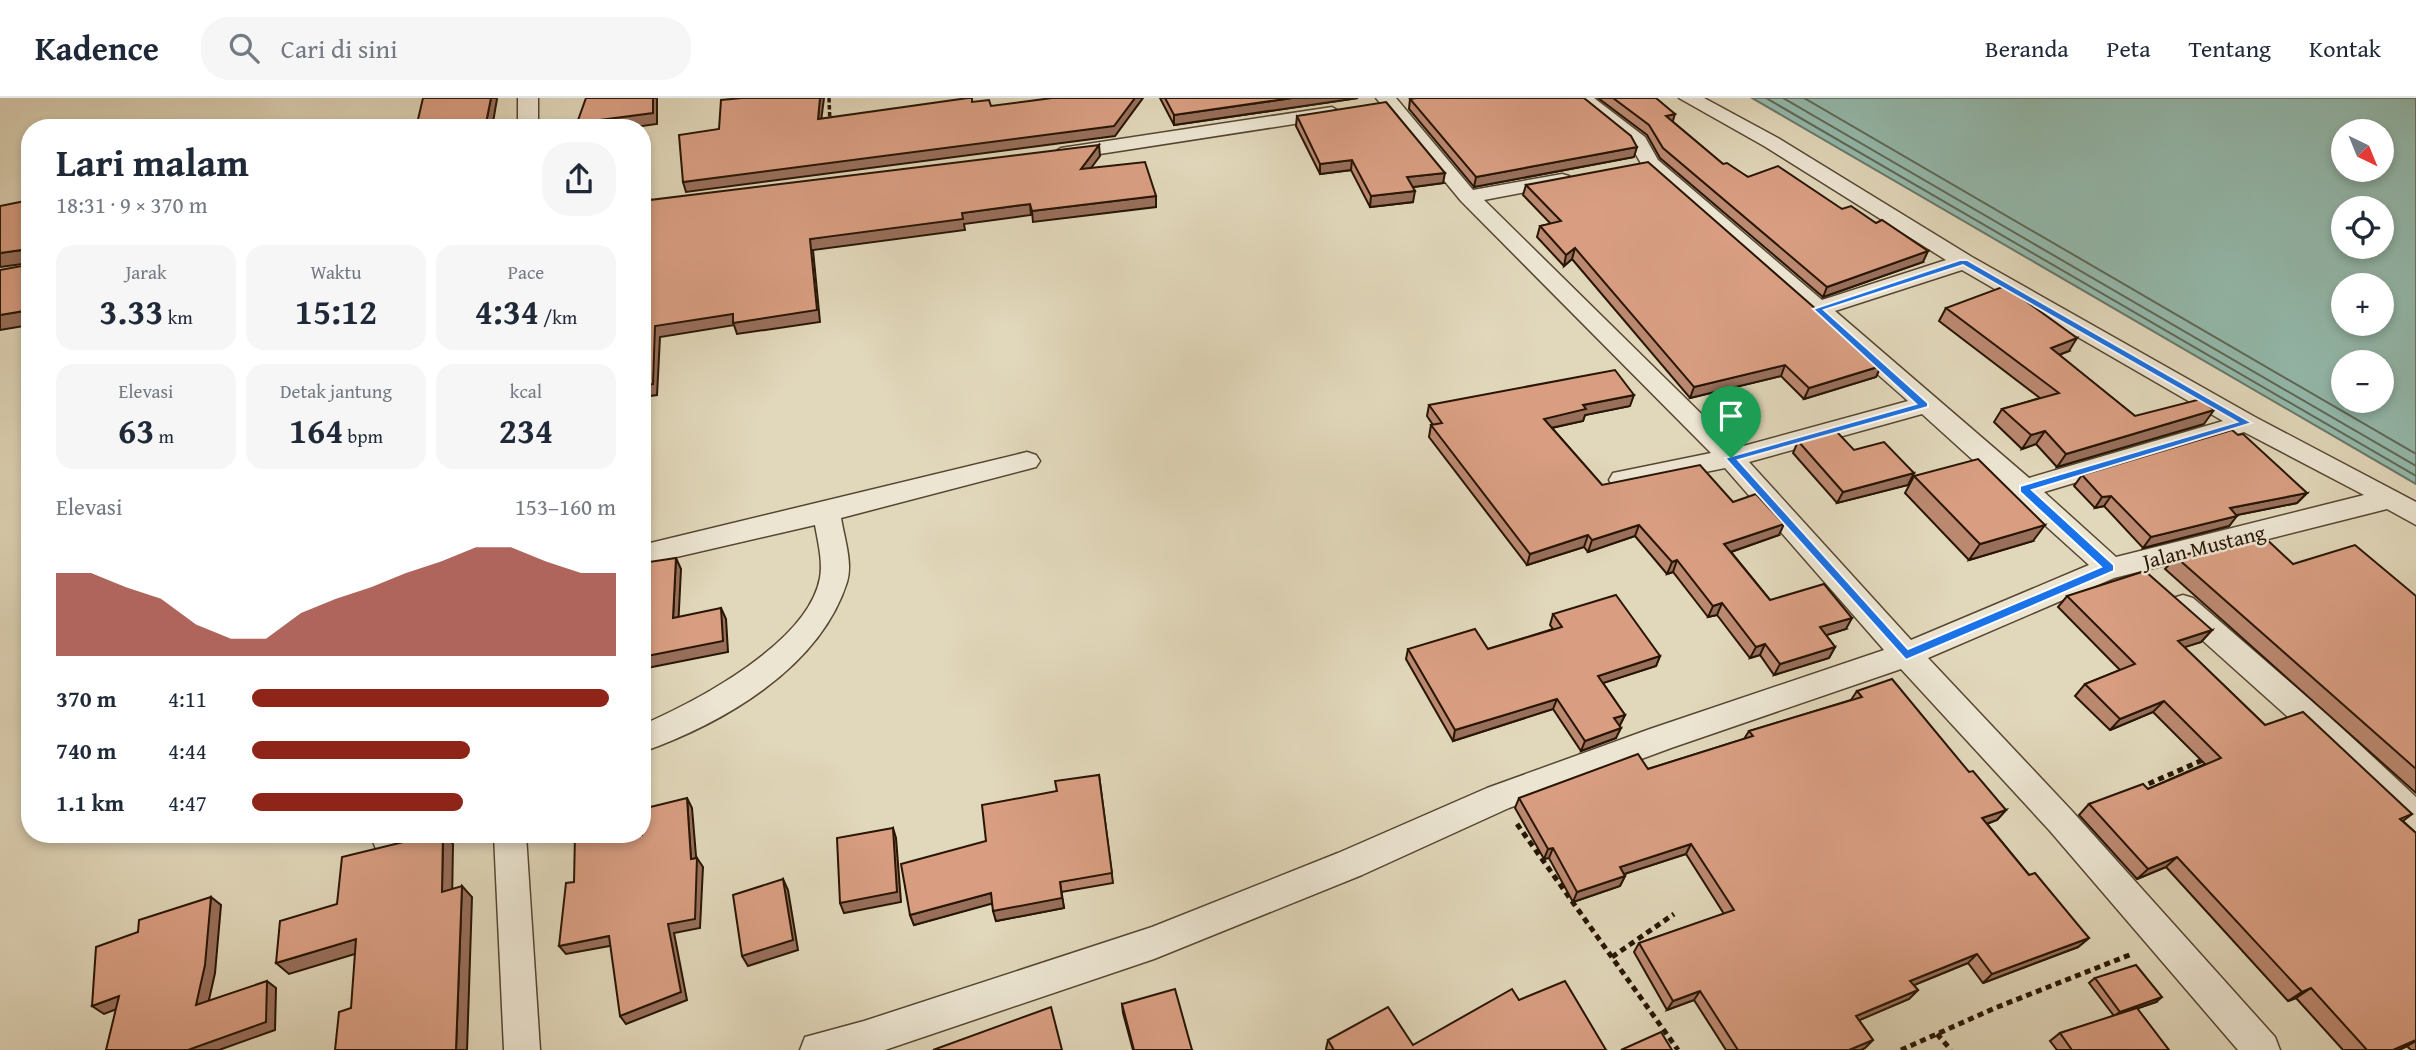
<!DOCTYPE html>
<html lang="id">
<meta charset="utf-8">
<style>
:root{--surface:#fff;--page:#f6f6f7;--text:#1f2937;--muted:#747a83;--line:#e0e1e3;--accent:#8f2418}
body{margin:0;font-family:"Gentium Book Plus",serif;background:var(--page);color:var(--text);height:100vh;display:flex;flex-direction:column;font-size:26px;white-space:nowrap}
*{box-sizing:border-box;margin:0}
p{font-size:23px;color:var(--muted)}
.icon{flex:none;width:38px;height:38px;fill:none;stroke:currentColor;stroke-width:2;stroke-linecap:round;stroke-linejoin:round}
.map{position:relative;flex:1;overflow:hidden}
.sheet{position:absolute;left:21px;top:21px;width:630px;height:724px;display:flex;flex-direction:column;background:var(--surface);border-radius:28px;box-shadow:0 4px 10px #0003}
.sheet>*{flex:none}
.needle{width:46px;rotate:137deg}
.buttons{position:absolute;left:2331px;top:21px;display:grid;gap:14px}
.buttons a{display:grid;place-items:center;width:63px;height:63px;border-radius:50%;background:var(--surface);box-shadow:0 4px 10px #0003;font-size:35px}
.pin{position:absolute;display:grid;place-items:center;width:60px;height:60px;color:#fff;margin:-72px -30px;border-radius:50% 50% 50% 0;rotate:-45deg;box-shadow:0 0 7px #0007}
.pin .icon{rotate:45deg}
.round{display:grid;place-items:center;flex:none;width:74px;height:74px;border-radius:28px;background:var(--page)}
.summary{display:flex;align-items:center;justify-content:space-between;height:119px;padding:0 35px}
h1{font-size:38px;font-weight:700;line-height:52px}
.stats{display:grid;grid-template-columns:repeat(3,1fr);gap:10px;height:119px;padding:7px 35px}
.stats div{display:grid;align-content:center;border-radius:18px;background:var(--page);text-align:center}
.stats b{font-size:35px;font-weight:700}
.stats small{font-size:19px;font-weight:400}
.stats p{font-size:19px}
.chart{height:196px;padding:14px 35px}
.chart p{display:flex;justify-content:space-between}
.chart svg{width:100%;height:126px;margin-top:7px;fill:var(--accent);opacity:.7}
ul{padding:0 35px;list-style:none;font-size:23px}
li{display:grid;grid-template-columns:112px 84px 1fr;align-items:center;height:52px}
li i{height:18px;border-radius:9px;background:var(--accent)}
header{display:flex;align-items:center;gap:42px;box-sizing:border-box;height:98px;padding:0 35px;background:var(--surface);border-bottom:2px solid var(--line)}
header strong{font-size:33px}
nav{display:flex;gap:38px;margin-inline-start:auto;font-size:24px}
.search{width:490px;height:63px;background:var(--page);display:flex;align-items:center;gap:18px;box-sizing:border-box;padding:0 24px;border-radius:28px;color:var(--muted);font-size:26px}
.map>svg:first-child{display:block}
.water{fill:#94baad;stroke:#697869;stroke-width:2;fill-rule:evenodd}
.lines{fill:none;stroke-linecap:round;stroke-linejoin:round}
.shore{stroke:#5e6858;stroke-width:2}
.street-casing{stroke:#564632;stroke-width:3}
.path-far1{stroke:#281504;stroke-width:3.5;stroke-dasharray:4.5 2.5;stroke-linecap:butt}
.path{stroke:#281504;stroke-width:5;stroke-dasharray:6 4.5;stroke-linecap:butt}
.street{fill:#ece5d2;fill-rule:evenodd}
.wall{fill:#bb8870;stroke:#281504;stroke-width:2}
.shaded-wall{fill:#986f5b;stroke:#281504;stroke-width:2}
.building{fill:#d99e82;stroke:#281504;stroke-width:2}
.route{fill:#1a73e8;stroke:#fff;stroke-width:2;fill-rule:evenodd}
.labels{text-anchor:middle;stroke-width:5;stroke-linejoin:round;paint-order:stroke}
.street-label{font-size:21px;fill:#281504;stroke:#ece5d2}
</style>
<header>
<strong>Kadence</strong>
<div class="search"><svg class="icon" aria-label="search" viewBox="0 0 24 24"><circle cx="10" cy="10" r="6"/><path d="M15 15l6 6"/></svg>Cari di sini</div>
<nav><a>Beranda</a><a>Peta</a><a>Tentang</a><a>Kontak</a></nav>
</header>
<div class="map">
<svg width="2416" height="952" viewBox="0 0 2416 952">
<rect width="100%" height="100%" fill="#e1d7ba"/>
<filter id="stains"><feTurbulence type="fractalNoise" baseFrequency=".00286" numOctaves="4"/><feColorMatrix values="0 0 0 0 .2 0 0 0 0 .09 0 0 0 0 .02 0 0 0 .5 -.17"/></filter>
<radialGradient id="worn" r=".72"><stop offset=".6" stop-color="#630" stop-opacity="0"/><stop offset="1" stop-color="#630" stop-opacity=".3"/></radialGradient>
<path class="water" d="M 1752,0 L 2416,0 L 2416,386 ZM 2343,33 L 2382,33 L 2382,72 L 2343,72 ZM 2343,110 L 2382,110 L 2382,149 L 2343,149 ZM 2343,187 L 2382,187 L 2382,226 L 2343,226 ZM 2343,264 L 2382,264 L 2382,303 L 2343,303 Z"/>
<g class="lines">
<g class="shore">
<polyline points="1766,0 2416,378"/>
<polyline points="1783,0 2416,368"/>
<polyline points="1804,0 2416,356"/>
</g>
<defs>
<g id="street">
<rect x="518" y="0" width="20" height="30"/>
<path d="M 1376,0 L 1396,0 L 1473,92 L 1562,76 L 1569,78 L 1572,82 L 1569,86 L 1484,102 L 1736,350 L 1908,303 L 1643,69 L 1630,46 L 1572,0 L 1594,0 L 1645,39 L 1658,62 L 1822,202 L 1946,162 L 1764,48 L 1679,0 L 1704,0 L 1778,40 L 1972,159 L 2255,319 L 2416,404 L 2416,427 L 2387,411 L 2114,480 L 1928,560 L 2072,713 L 2275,939 L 2280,952 L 2238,952 L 2050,733 L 1901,571 L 1671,650 L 1509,710 L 1362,777 L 1154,861 L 885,952 L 800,952 L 805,939 L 864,923 L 1152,829 L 1338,755 L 1487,690 L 1650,631 L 1884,552 L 1725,370 L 1622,391 L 1613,389 L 1609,382 L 1613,375 L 1711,355 L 1461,103 ZM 1962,172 L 2223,323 L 2029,380 L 1835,213 ZM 1922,316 L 2089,467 L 1911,542 L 1749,364 ZM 2244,334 L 2364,397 L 2116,459 L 2044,394 Z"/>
<polygon points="1332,9 1342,15 1339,19 1061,62 1051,56 1061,50"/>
<path d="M 1027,354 L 1036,357 L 1040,363 L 1036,369 L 841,420 C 844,439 853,465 847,484 C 820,570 722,626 642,654 L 642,627 C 697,603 808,545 820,480 C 823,463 818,444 815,427 L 642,467 L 642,447 Z"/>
<polygon points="2183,497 2193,500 2329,618 2416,699 2416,734 2405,730 2307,636 2173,516 2169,508 2173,500"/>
<polygon points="374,737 416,737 412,747 388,756 376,751 372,741"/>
<polygon points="494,737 526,737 540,952 504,952"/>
</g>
</defs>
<use href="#street" class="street-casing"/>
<polyline class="path-far1" points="829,0 830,25"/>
<g class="path">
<polyline points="2139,690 2205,661"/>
<polyline points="1517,726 1678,952"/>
<polyline points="1612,859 1674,816"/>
<polyline points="1937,936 1951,952"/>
<polyline points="1901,952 1995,910 2132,856"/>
</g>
<use href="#street" class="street"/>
</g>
<g class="wall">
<polygon points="1160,0 1358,0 1174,27"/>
<polygon points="1598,0 1656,0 1672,23 1723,66 1748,79 1842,111 1923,164 1823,199 1660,60 1647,37"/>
<polygon points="1410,1 1634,59 1474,89 1409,11"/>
<polygon points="1297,18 1443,85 1413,89 1413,104 1370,109 1351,72 1320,76 1296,28"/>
<polygon points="1526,87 1881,268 1876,279 1804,301 1781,278 1690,300 1572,161 1564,168 1537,139 1540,128 1551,126 1523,97"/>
<polygon points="1946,210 2069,253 2059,257 2135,318 2204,326 2057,369 2036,346 2022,351 1994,324 2002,311 2040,300 1939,223"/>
<polygon points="1429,307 1630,308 1585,317 1583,323 1552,330 1602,387 1733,404 1779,437 1731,454 1770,502 1846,531 1826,537 1835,549 1829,560 1774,577 1760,557 1750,560 1717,517 1708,519 1673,474 1667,476 1635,438 1588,454 1584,449 1527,467 1429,339 1431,327 1433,327 1427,318"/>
<polygon points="1798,343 1854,352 1914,375 1908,387 1837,405 1793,355"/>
<polygon points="2082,377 2307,395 2297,405 2237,417 2229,428 2143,450 2104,408 2095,410 2074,388"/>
<polygon points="1914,378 2033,443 1969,462 1905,395"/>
<polygon points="2176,459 2293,466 2416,498 2416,695 2165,471"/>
<polygon points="2067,498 2212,532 2201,544 2184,549 2265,627 2412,716 2403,723 2416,735 2416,952 2411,952 2407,948 2399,952 2343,952 2296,900 2288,903 2166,769 2137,781 2079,717 2089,706 2148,691 2205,666 2153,614 2110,632 2075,598 2085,586 2120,572 2058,509"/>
<polygon points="1553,516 1660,558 1656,568 1603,585 1625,617 1620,627 1619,627 1616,640 1581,653 1553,611 1453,643 1406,561 1408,551 1488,551 1553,531 1550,527"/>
<polygon points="1857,593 1969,674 2006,712 1997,722 1987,726 2029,777 2089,840 2078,849 1983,885 1968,865 1914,887 1918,892 1909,901 1859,922 1873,942 1865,950 1861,952 1726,952 1694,902 1667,912 1634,854 1639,845 1724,816 1686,756 1624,776 1625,778 1620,788 1573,804 1549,760 1544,761 1515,710 1519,700 1648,671 1744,641 1749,633 1851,602"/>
<polygon points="1099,677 1113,785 1061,794 1064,810 996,823 992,805 914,827 910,817 986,743 1057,693"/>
<polygon points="2095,880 2156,904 2133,912 2169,952 2057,952 2050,943 2060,935 2114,918 2089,885"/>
<polygon points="1519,902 1606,952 1327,952 1326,951 1328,942 1413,947"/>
<polygon points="1122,906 1192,952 1133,952 1123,915"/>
</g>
<g class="shaded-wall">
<polygon points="491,0 497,0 497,1 492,30 485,30"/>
<polygon points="653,0 657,0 657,26 628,30 579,30 577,25"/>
<polygon points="820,0 824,0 820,31 818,21"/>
<polygon points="1135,0 1143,0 1115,38 686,94 683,84"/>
<polygon points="1292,0 1358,0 1174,27 1174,17"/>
<polygon points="1675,16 1672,26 1666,18"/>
<polygon points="1099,47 1100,58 1082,82 1081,71"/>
<polygon points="1637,49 1634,59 1474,89 1476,79"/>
<polygon points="1352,62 1351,72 1320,76 1320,66"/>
<polygon points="1445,75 1443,85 1406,90 1407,79"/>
<polygon points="1415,93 1413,104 1370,109 1371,98"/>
<polygon points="1156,98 1156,109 1033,124 1032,113"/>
<polygon points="1030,106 1031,117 964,126 965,132 813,152 820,224 737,236 734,227 660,239 657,297 642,299 642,287 655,228 810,141 962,115"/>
<polygon points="1575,150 1572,161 1564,168 1566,157"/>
<polygon points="22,152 30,165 0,169 0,155"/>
<polygon points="1928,153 1923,164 1823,199 1827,189"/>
<polygon points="30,212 30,227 0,232 0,217"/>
<polygon points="2077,240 2069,253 2043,263 2051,250"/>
<polygon points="1785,267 1781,278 1690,300 1694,289"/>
<polygon points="1881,268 1876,279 1804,301 1809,290"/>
<polygon points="1634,297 1630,308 1585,317 1583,323 1541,332 1544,321 1583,307"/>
<polygon points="2214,312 2204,326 2057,369 2066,356"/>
<polygon points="2045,333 2036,346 2022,351 2031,337"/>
<polygon points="1914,375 1908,387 1837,405 1843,394"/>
<polygon points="2307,395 2297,405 2222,420 2230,410"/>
<polygon points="2111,398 2104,408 2095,410 2102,399"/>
<polygon points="2237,418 2229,428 2143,450 2151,439"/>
<polygon points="1784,426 1779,437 1719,458 1724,446"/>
<polygon points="1639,427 1635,438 1588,454 1592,442"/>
<polygon points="2045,427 2033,443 1969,462 1980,446"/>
<polygon points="1588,437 1584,449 1527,467 1530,456"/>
<polygon points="676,460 681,471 678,531 673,520"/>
<polygon points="1677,462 1673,474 1667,476 1672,464"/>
<polygon points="1722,505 1717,517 1708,519 1713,508"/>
<polygon points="721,510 726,521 728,554 642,571 642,559"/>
<polygon points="1852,520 1846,531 1814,541 1820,529"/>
<polygon points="2212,532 2201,544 2167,555 2178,543"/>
<polygon points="1765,546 1760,557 1750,560 1756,549"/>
<polygon points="1835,549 1829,560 1774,577 1780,566"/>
<polygon points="1660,558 1656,568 1594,588 1598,578"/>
<polygon points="1557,601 1553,611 1453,643 1455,632"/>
<polygon points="2164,603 2153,614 2110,632 2120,621"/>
<polygon points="1625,617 1620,627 1610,630 1614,620"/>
<polygon points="1621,630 1616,640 1581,653 1585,643"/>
<polygon points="687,700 692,710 697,770 691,761"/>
<polygon points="2006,712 1997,722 1974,730 1982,720"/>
<polygon points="893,730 896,740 901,804 844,815 840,805"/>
<polygon points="443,737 445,737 453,746 452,805 442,794"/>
<polygon points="1691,746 1686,756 1615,779 1620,769"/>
<polygon points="1553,750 1549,760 1544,761 1548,751"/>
<polygon points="2177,759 2166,769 2137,781 2148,771"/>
<polygon points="697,760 703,769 700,830 674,835 687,902 626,926 620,918 668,826"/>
<polygon points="1625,778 1620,788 1573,804 1577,794"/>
<polygon points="783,781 788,792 798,852 748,868 742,858"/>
<polygon points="1060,784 1064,810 996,823 993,813"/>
<polygon points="462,788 472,799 467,952 456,952"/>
<polygon points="991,795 994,805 914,827 910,817"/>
<polygon points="211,799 221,807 215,875 206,915 196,907"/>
<polygon points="609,838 615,847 566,856 559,848"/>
<polygon points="2089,840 2078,849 1983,885 1992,876"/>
<polygon points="356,841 368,852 289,876 276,865"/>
<polygon points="1977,856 1968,865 1902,892 1910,883"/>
<polygon points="267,883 276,890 275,932 219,952 188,952"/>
<polygon points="2311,890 2296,900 2288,903 2302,894"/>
<polygon points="1918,892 1909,901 1848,927 1856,918"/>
<polygon points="1700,893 1694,902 1667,912 1673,903"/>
<polygon points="119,898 130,906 104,916 92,908"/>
<polygon points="2162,899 2156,904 2114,918 2120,914"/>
<polygon points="1873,942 1865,950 1861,952 1849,952"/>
<polygon points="2416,942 2416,943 2407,948 2399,952 2393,952"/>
</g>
<g class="building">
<polygon points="423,0 491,0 485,30 416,30"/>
<polygon points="586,0 653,0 653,15 577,25"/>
<polygon points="742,0 820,0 818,21 968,0 972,0 972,4 989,2 991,8 1052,0 1135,0 1114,28 683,84 679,37 719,31 721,2"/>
<polygon points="1165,0 1292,0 1174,17"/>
<polygon points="1416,0 1584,0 1631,38 1637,49 1476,79 1410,1"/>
<polygon points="1613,0 1656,0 1675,16 1666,18 1723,66 1727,65 1748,79 1778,68 1842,111 1851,108 1876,125 1882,122 1928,153 1827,189 1663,50 1649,27"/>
<polygon points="1386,4 1445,75 1407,79 1415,93 1371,98 1352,62 1320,66 1297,18"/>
<polygon points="1099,47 1081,71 1145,64 1156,98 1032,113 1030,106 962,115 963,121 810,141 817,212 733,225 733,216 655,228 653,286 642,287 642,103"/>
<polygon points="1648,64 1881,268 1809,290 1785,267 1694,289 1575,150 1566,157 1540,128 1561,123 1526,87"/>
<polygon points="30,102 30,212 0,217 0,172 22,168 22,152 0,155 0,108"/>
<polygon points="2005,188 2077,240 2051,250 2135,318 2201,301 2214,312 2066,356 2045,333 2031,337 2002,311 2059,295 1946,210"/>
<polygon points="1615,272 1634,297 1583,307 1586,311 1544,321 1602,387 1700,367 1733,404 1756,396 1784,426 1724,446 1770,502 1824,486 1852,520 1820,529 1835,549 1780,566 1765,546 1756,549 1722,505 1713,508 1677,462 1672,464 1639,427 1592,442 1588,437 1530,456 1431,327 1442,325 1429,307"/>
<polygon points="2232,332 2238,337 2243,336 2307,395 2230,410 2237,418 2151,439 2111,398 2102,399 2082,377"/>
<polygon points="1836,333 1854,352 1884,344 1914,375 1843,394 1798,343"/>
<polygon points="1978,361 2045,427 1980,446 1914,378"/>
<polygon points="2262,437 2293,466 2355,447 2416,498 2416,671 2176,459"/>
<polygon points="676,460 673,520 721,510 723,543 642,559 642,465"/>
<polygon points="2145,473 2212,532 2178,543 2265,627 2303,614 2412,716 2400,721 2416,735 2416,942 2393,952 2367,952 2311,890 2302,894 2177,759 2148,771 2089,706 2143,686 2148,691 2221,660 2164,603 2120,621 2085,586 2135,566 2067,498"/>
<polygon points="1616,497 1660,558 1598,578 1625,617 1614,620 1621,630 1585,643 1557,601 1455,632 1408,551 1475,531 1488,551 1562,529 1553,516"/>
<polygon points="1892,581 1969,674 1973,673 2006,712 1982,720 2029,777 2035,775 2089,840 1992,876 1977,856 1910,883 1918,892 1856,918 1873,942 1849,952 1738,952 1700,893 1673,903 1639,845 1734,812 1691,746 1620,769 1625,778 1577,794 1553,750 1548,751 1519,700 1638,656 1648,671 1753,638 1749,633 1862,599 1857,593"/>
<polygon points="1099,677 1112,775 1060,784 1062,800 993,813 991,795 910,817 901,766 986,743 982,707 1057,693 1055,683"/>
<polygon points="687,700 691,761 697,760 695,821 668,826 681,894 620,918 609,838 559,848 566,785 574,784 575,737 642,737 642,711"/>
<polygon points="893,730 897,794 840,805 837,740"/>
<polygon points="432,737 443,737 442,794 462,788 456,952 335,952 339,914 351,910 356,841 276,865 280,823 337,806 342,759"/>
<polygon points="783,781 793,842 742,858 733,797"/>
<polygon points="211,799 205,867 196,907 267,883 266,924 188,952 106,952 119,898 92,908 96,849 138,834 139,822"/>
<polygon points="2136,867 2162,899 2120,914 2095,880"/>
<polygon points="1565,883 1606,952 1334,952 1328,942 1388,909 1413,947 1512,891 1519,902"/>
<polygon points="1175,891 1192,952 1134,952 1122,906"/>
<polygon points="1051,909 1062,952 933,952"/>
<polygon points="2137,910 2169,952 2072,952 2060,935"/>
<polygon points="1661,934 1672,952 1621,952"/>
</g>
<path class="route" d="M 1960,162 L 1967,162 L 2252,325 L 2032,392 L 2114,467 L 2114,473 L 1906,562 L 1725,360 L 1916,306 L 1813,211 ZM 1963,167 L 2237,324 L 2020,388 L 2020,394 L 2101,469 L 1908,551 L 1738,362 L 1928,309 L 1928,305 L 1824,212 Z"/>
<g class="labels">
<g class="street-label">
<text transform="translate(2204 449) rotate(-14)" y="7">Jalan Mustang</text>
</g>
</g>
<rect width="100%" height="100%" filter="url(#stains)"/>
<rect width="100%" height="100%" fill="url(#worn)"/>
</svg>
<div class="buttons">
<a><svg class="needle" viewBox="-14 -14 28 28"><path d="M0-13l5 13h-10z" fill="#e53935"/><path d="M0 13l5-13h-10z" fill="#747a83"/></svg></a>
<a><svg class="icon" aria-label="locate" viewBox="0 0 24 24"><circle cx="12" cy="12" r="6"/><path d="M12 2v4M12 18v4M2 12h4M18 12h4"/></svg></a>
<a>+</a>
<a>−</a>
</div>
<div class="pin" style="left:1731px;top:360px;background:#1e9e55"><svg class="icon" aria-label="arrive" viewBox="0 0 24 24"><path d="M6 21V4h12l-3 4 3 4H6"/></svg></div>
<section class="sheet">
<div class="summary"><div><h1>Lari malam</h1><p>18:31 · 9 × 370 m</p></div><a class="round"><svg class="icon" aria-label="share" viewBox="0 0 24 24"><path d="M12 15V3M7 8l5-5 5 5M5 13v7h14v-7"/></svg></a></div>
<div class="stats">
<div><p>Jarak</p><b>3.33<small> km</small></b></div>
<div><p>Waktu</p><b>15:12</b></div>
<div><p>Pace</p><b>4:34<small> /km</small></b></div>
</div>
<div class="stats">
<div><p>Elevasi</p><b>63<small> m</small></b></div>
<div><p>Detak jantung</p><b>164<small> bpm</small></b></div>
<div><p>kcal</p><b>234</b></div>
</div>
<div class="chart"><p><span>Elevasi</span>153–160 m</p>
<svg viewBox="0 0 160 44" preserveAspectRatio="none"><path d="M0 44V15L10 15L20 20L30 24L40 33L50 38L60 38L70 29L80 24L90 20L100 15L110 11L120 6L130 6L140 11L150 15L160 15V44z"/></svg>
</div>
<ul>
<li><b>370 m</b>4:11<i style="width:98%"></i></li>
<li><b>740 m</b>4:44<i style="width:60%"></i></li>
<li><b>1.1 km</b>4:47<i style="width:58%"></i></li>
</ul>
</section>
</div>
